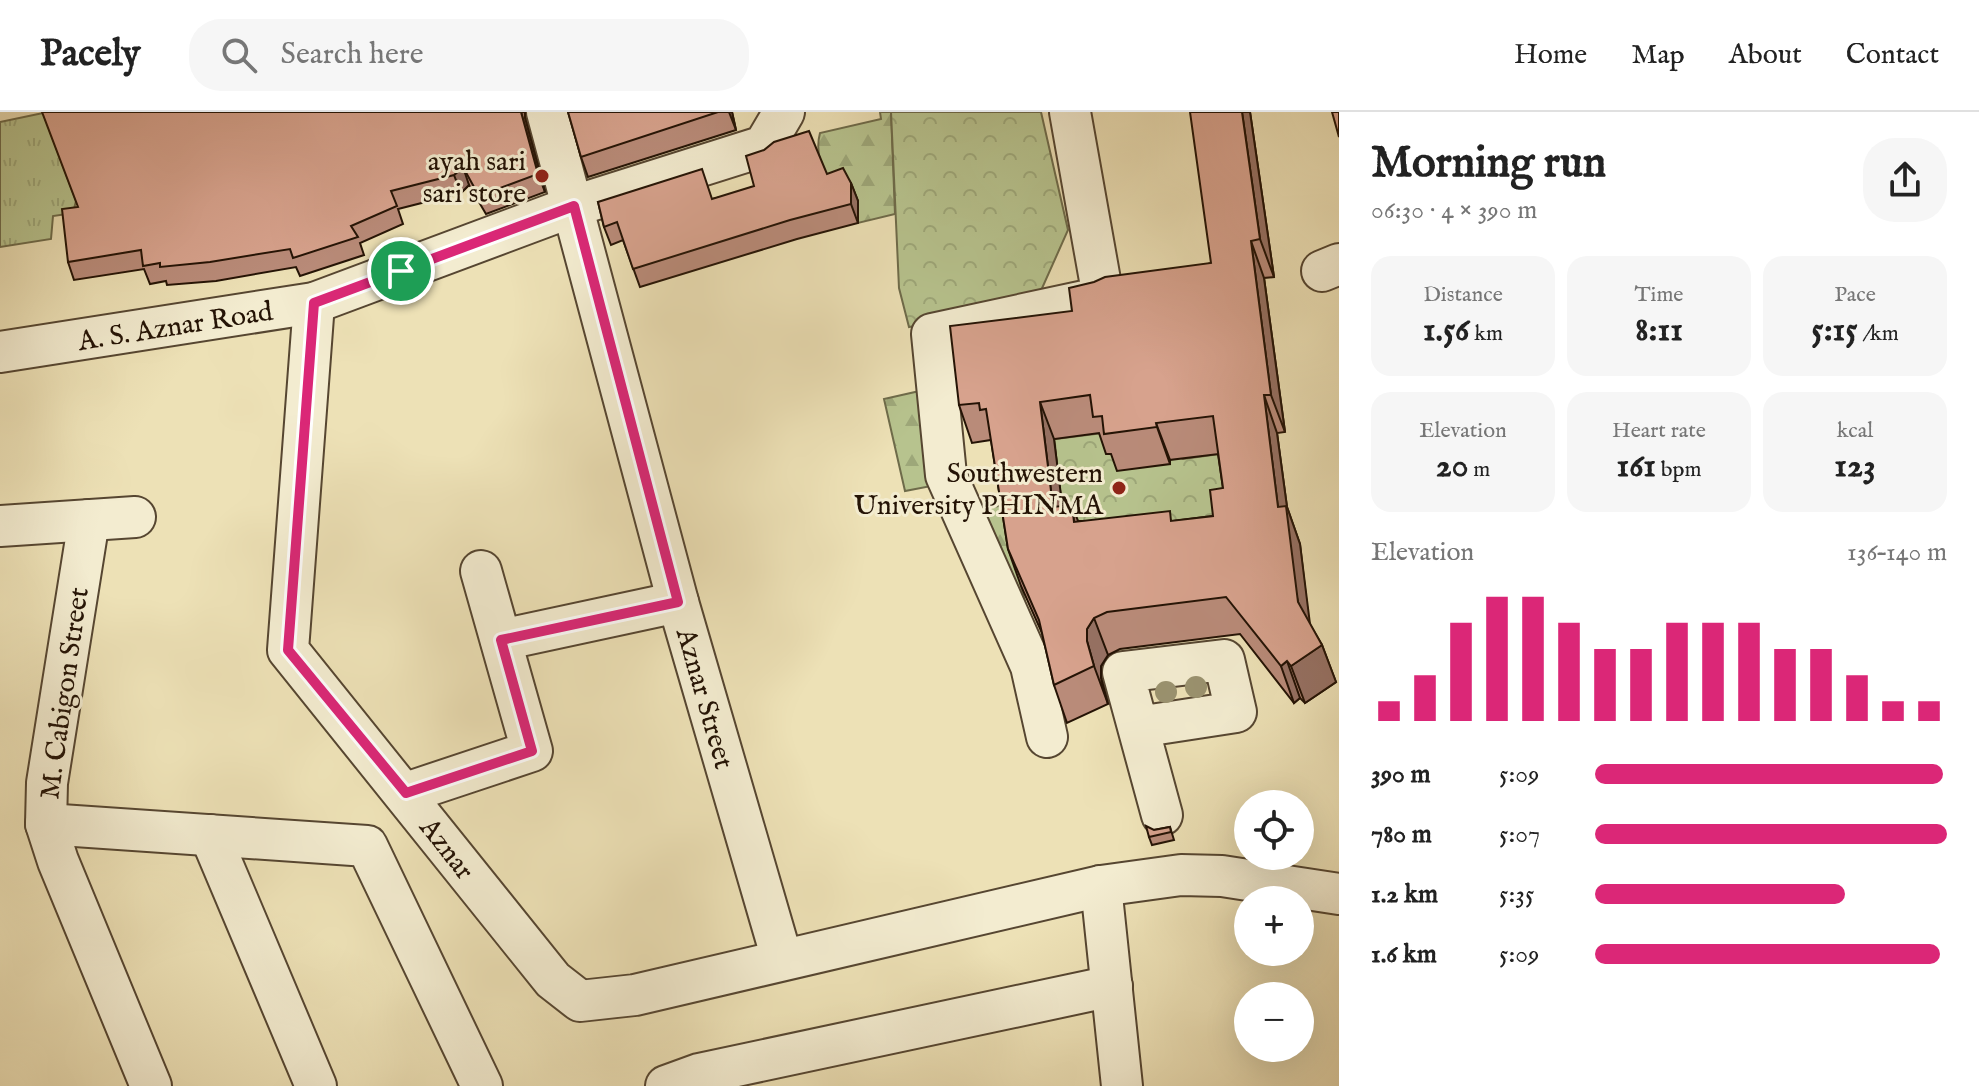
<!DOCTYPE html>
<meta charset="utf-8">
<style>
:root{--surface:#fff;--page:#f6f6f6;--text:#222;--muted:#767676;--line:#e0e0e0;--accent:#db2777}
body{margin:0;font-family:"IM FELL English",serif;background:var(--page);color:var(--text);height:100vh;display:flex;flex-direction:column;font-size:30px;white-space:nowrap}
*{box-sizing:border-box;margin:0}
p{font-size:26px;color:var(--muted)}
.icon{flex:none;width:44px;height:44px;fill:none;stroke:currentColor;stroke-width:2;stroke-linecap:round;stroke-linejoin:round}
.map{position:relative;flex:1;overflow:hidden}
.panel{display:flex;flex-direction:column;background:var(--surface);width:640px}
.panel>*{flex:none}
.controls{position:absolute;left:1234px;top:678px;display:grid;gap:16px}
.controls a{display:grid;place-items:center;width:80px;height:80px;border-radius:50%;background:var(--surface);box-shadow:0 8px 32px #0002;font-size:40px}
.pin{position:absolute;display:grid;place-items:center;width:68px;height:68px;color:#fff;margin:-34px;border:4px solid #fff;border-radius:50%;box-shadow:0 2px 8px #0007}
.round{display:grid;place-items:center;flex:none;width:84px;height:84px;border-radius:32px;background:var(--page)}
.head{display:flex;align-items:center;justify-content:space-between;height:136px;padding:0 32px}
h1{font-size:44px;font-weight:800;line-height:60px}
.metrics{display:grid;grid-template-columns:repeat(3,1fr);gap:12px;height:136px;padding:8px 32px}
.metrics div{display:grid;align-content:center;border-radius:20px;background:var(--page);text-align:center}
.metrics b{font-size:34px;font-weight:800}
.metrics small{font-size:22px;font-weight:400}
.metrics p{font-size:22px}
.chart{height:224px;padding:16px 32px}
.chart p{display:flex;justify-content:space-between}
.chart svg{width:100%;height:144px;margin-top:8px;stroke:var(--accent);stroke-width:6}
ul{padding:0 32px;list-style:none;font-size:26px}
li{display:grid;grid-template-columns:128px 96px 1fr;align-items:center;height:60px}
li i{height:20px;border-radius:10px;background:var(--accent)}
header{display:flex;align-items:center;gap:48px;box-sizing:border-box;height:112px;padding:0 40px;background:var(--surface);border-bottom:2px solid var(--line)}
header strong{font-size:38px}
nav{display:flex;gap:44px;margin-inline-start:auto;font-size:28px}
.search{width:560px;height:72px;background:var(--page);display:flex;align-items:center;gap:20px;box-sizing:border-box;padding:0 28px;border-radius:32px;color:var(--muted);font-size:30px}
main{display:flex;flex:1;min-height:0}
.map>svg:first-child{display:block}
.grass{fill:url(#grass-tufts);stroke:#6e6b4a;stroke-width:2}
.forest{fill:url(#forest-firs);stroke:#6e6b4a;stroke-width:2}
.park{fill:url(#park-crowns);stroke:#6e6b4a;stroke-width:2}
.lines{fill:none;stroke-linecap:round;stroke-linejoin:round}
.minor-casing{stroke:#564631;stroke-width:44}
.minor{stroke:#f3ecd0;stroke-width:40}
.tree{fill:#9a926f}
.wall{fill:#b98b79;stroke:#241305;stroke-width:2;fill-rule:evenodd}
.shaded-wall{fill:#967163;stroke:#241305;stroke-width:2}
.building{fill:#d7a28d;stroke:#241305;stroke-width:2;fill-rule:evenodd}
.route-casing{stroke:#fff;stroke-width:16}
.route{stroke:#db2777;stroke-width:10}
.poi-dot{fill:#8f2418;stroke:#f3ecd0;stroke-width:3}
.labels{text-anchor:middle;stroke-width:6;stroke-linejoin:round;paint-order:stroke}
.poi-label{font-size:28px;fill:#241305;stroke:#f3ecd0;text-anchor:end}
.street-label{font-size:28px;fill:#241305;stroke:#f3ecd0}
</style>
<header>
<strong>Pacely</strong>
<div class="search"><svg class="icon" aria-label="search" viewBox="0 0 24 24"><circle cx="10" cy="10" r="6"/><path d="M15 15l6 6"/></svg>Search here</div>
<nav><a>Home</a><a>Map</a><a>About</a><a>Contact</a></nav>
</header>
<main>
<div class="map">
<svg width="1339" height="974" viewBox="0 0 1339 974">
<defs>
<pattern id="grass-tufts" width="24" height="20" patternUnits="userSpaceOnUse" patternTransform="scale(2)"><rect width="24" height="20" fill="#b7c38e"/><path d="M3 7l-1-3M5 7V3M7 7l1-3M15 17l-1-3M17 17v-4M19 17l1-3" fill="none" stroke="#9da779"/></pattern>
<pattern id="forest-firs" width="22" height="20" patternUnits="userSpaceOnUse" patternTransform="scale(2)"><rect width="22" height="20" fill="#b7c38e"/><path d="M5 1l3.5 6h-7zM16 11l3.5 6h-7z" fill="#9da779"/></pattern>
<pattern id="park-crowns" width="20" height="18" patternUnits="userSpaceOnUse" patternTransform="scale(2)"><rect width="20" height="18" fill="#b7c38e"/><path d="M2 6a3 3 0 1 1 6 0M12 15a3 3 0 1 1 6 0" fill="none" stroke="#9da779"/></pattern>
</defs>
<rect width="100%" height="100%" fill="#ede1b6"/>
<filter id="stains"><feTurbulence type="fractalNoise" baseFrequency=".0025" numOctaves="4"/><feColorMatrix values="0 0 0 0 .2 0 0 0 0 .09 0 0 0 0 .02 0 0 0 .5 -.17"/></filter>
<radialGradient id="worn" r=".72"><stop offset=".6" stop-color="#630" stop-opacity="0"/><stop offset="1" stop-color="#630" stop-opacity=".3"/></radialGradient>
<polygon class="grass" points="43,1 76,89 73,101 53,104 51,127 0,135 0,10"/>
<g class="forest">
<path d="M 880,0 L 891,0 L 895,102 L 858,111 C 838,86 811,54 820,21 L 881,7 Z"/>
<polygon points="924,278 962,398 1009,393 1021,474 1040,550 936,373 905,379 884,287"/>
</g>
<g class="park">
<polygon points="891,0 1041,0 1068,118 1035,192 909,215 899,176"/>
<polygon points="1103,321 1115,341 1170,352 1169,340 1183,347 1227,341 1236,413 1103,446 993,335"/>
</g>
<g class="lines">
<defs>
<g id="minor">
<polyline points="547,0 678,490 782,847"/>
<polyline points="1322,159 1339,152"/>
<polyline points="314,191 288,538 553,868 580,889 635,883 1101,774 1181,763 1222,764 1339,782"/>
<polyline points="0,240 314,191 574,94 764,34 784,0"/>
<polyline points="89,408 47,671 46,712 58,749 151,974"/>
<polyline points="0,414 135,405"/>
<polyline points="501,528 678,490"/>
<polyline points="1138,615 1236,600 1224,548 1123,560 1162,703"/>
<polyline points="1047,625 1031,554 946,363 932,222 1103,185 1070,0"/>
<polyline points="406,681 532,639 481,459"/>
<polyline points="46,712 367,734 482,974"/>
<polyline points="210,723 316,974"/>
<polyline points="1101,774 1122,974"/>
<polyline points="666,974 699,962 1112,874"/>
</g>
</defs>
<use href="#minor" class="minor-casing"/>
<use href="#minor" class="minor"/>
</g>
<g class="tree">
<circle cx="1196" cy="575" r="11"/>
<circle cx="1166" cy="580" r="11"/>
</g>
<g class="wall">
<polygon points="568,0 732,0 736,18 588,65 581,45"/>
<path d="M 1250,0 L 1274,165 L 1264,166 L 1285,320 L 1277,321 L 1287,395 L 1300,432 L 1309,511 L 1322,533 L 1336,570 L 1305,591 L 1300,586 L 1294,591 L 1240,522 L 1120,537 L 1108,543 L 1101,554 L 1101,566 L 1108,592 L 1067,611 L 1054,573 L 1042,521 L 1021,474 L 1008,437 L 991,328 L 972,331 L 959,293 L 1072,199 L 1211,151 ZM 1099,321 L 1106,342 L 1111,342 L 1117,359 L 1170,352 L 1170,348 L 1218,342 L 1223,376 L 1213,404 L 1173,409 L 1078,409 L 1062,394 L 1054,327 Z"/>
<polygon points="525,6 545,80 486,102 469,73 461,81 398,97 403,112 360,131 364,143 300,164 296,155 216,169 167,173 166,169 150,172 144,157 74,168 68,150 78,95"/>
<polygon points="827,62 851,71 858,89 858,111 797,127 640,175 623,128 611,133 604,115 598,90 712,87"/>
<polygon points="1170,715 1174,728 1152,733 1149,725 1154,718"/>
</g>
<g class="shaded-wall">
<polygon points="521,0 525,0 525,6 545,80 538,62"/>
<polygon points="729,0 732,0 736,18"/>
<polygon points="1242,0 1250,0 1274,165 1260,127"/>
<polygon points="463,55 469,73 461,81 454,63"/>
<polygon points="851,71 858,89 858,111 851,92"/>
<polygon points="1251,129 1264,166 1285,320 1271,283"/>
<polygon points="1264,283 1277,321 1287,395 1300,432 1312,528 1298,490 1278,395"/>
<polygon points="1040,290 1054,327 1067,432 1053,395"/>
<polygon points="1156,311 1170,348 1170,352 1157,315"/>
<polygon points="1072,393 1086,430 1074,410"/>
<polygon points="1094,506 1108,543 1101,554 1101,566 1108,592 1094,554 1087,529 1087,517"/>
<polygon points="1322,533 1336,570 1305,591 1291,554"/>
<polygon points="1287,549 1300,586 1294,591 1281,554"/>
</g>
<g class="building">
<polygon points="42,0 521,0 538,62 479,84 463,55 454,63 391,79 397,94 351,114 358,125 293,146 290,137 210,150 160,155 160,151 143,154 141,138 68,150 62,97 78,95"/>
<polygon points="568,0 718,0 581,45"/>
<path d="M 1190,0 L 1242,0 L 1260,127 L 1251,129 L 1271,283 L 1264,283 L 1278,395 L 1286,394 L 1298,490 L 1322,533 L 1291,554 L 1287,549 L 1281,554 L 1226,485 L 1107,500 L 1094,506 L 1087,517 L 1087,529 L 1094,554 L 1054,573 L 1039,508 L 1008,437 L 986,297 L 980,298 L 979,291 L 959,293 L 950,214 L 1072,199 L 1069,176 L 1094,170 L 1105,165 L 1211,151 ZM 1090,283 L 1093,305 L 1102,304 L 1104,322 L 1157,315 L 1156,311 L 1213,304 L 1223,376 L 1210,378 L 1213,404 L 1171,409 L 1170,399 L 1074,410 L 1072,393 L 1053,395 L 1040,290 Z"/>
<polygon points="1332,0 1339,0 1339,25"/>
<polygon points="809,19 827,62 843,56 851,71 851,92 790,108 633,157 617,110 604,115 598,90 702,57 712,87 754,74 746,44 764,38 774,30"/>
<polygon points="1146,714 1154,718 1170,715 1171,720 1149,725"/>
</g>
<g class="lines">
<defs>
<polygon id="route" points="574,94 678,490 501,528 532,639 406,681 288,538 314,191"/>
</defs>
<use href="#route" class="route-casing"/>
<use href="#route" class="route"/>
</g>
<g class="poi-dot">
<circle cx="542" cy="64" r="8"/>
<circle cx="1119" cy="376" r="8"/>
</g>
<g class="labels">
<g class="poi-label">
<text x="526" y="58">ayah sari<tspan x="526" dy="32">sari store</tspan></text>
<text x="1103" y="370">Southwestern<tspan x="1103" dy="32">University PHINMA</tspan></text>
</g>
<g class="street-label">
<text transform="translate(175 213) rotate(-9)" y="10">A. S. Aznar Road</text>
<text transform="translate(63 581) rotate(-82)" y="10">M. Cabigon Street</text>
<text transform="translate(706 586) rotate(74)" y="10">Aznar Street</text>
<text transform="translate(448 736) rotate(52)" y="10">Aznar</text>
</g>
</g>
<rect width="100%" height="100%" filter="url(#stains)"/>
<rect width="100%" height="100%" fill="url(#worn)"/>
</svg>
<div class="controls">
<a><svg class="icon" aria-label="locate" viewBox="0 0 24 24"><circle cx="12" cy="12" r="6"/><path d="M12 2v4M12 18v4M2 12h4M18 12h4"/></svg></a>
<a>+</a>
<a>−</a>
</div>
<div class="pin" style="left:401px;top:159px;background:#1e9e55"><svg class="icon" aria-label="arrive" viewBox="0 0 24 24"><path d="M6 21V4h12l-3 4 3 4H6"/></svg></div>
</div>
<section class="panel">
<div class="head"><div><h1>Morning run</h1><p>06:30 · 4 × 390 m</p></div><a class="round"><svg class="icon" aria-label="share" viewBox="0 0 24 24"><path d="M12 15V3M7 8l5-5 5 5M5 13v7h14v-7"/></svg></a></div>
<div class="metrics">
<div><p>Distance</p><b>1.56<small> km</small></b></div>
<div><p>Time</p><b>8:11</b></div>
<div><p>Pace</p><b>5:15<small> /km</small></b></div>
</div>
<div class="metrics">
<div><p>Elevation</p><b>20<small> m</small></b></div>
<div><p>Heart rate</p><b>161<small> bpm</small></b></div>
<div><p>kcal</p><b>123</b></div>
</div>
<div class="chart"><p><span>Elevation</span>136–140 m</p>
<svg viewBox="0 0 160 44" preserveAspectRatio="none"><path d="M5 44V38M15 44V30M25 44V14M35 44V6M45 44V6M55 44V14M65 44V22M75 44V22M85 44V14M95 44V14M105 44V14M115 44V22M125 44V22M135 44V30M145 44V38M155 44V38"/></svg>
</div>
<ul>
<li><b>390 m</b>5:09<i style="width:99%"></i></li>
<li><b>780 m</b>5:07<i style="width:100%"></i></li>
<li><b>1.2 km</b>5:35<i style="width:71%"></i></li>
<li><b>1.6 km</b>5:09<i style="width:98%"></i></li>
</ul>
</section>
</main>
